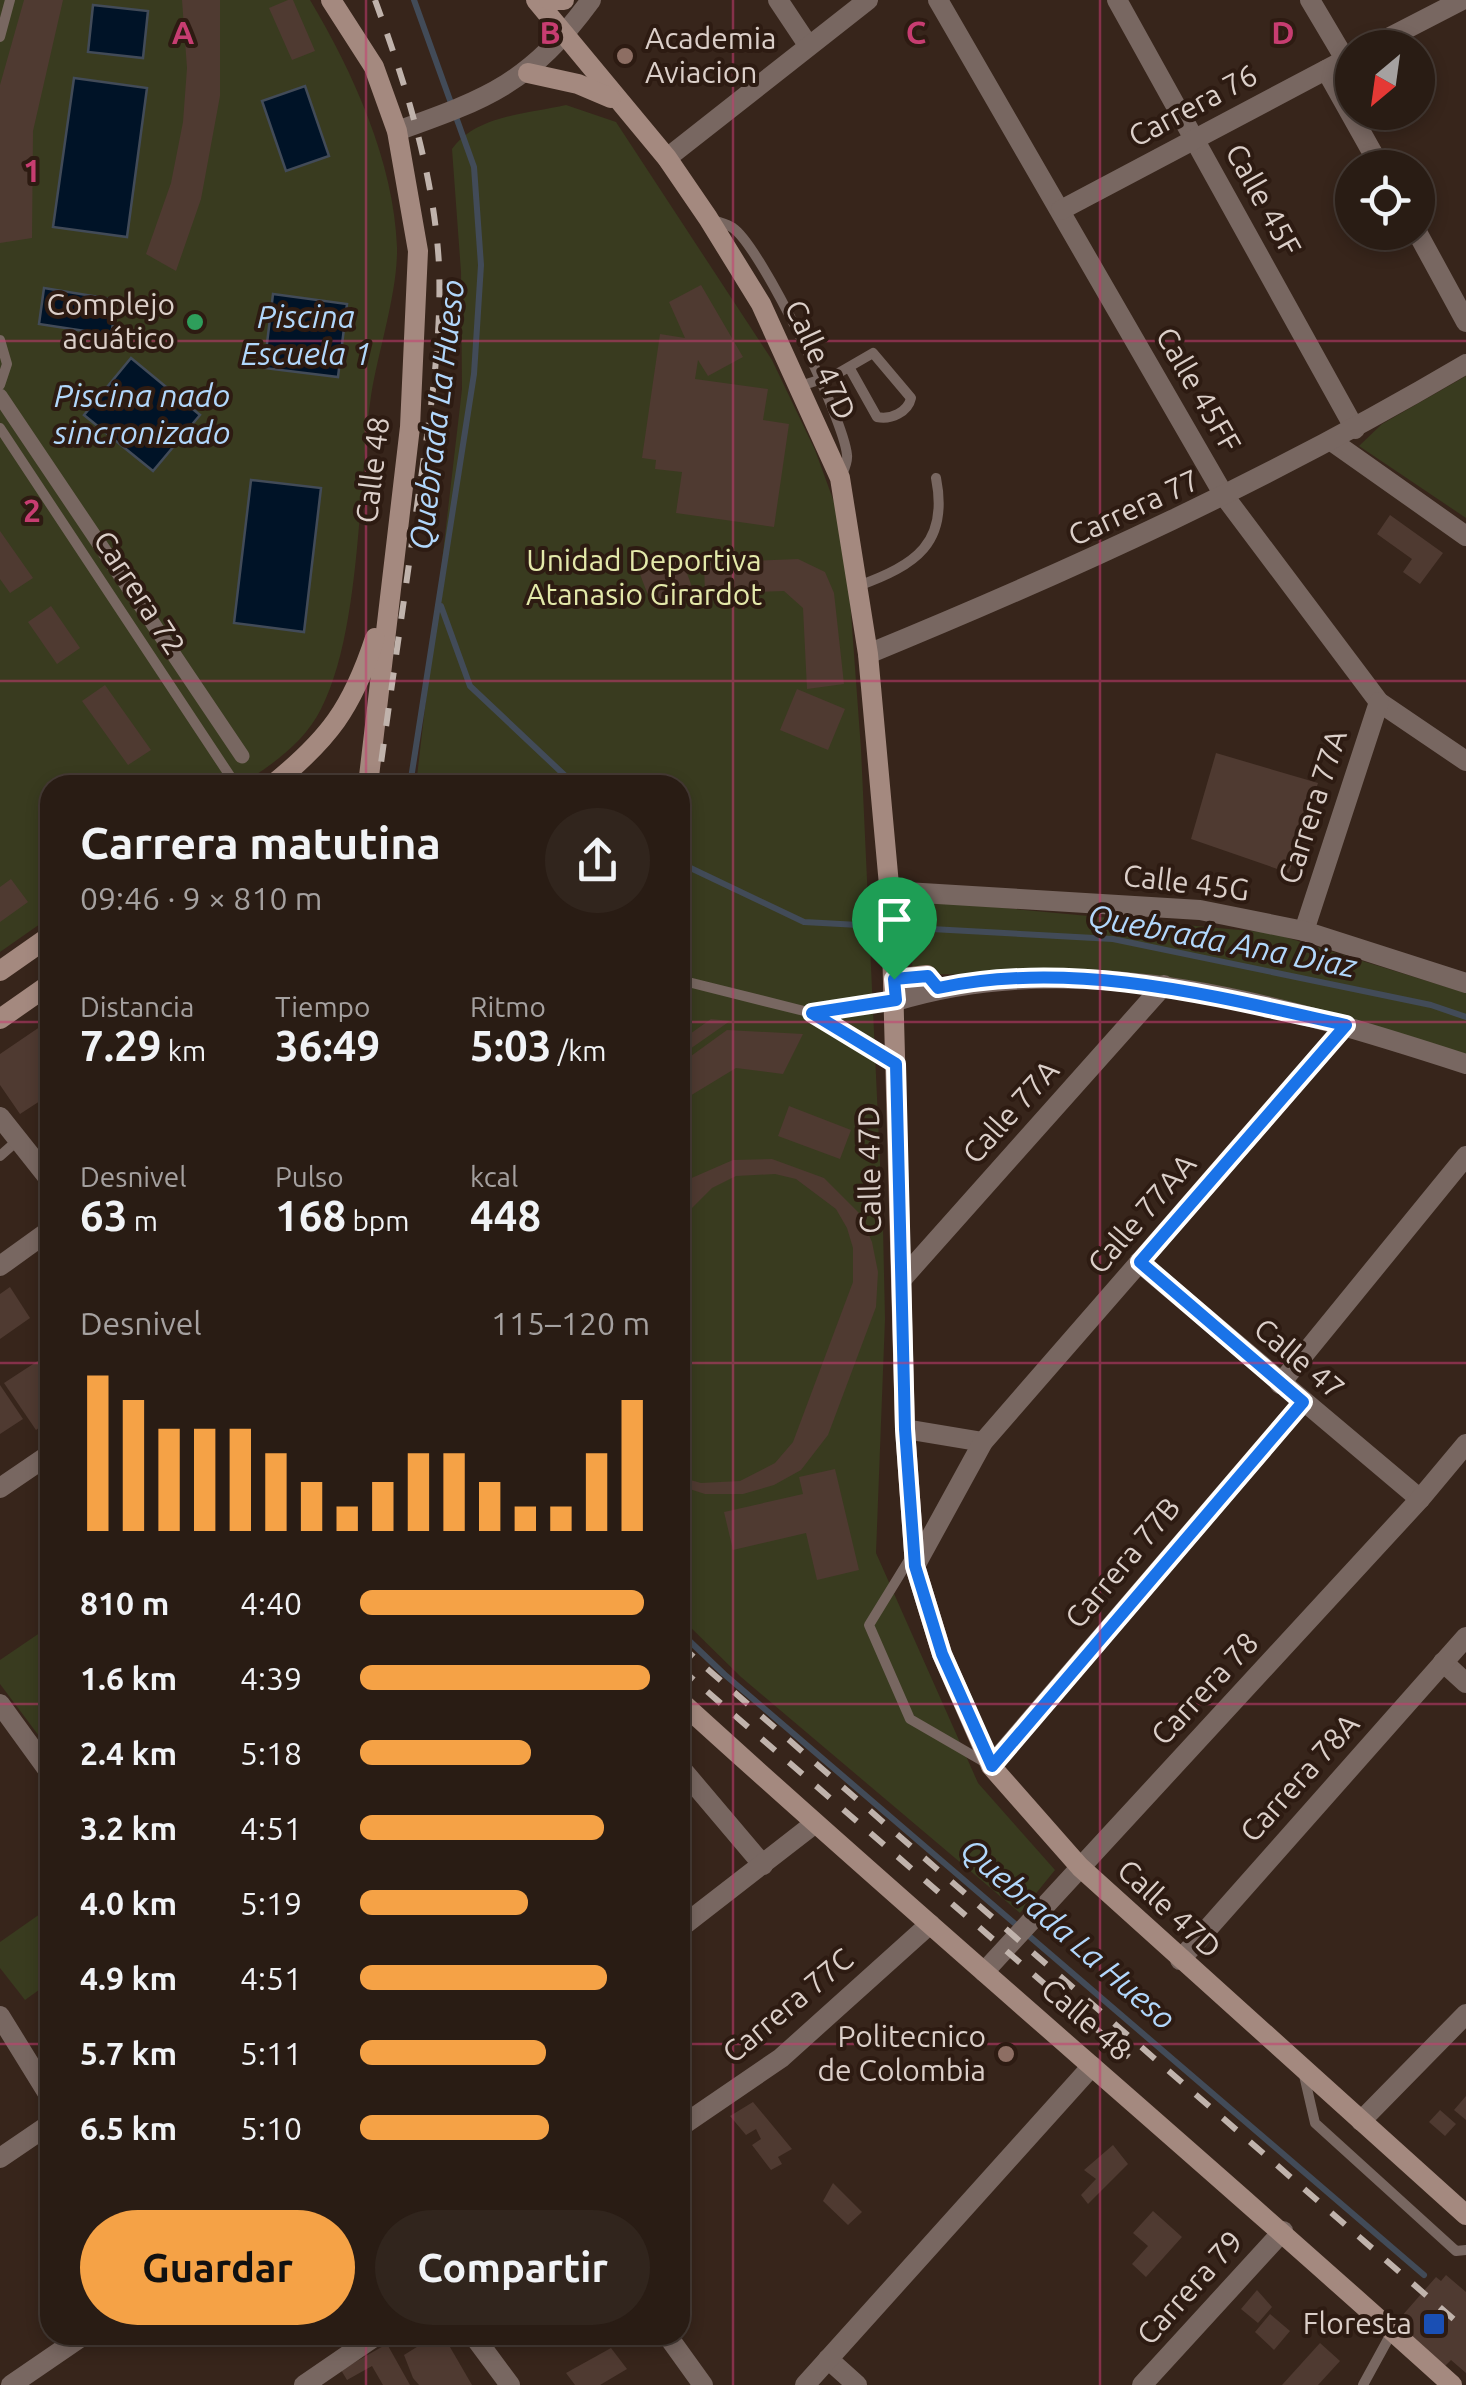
<!DOCTYPE html>
<html lang="es">
<meta charset="utf-8">
<style>
:root{--surface:#291c14;--page:#31251d;--text:#f1f3f6;--muted:#a5a1a0;--line:#453a34;--accent:#f5a246}
body{margin:0;font-family:Ubuntu,sans-serif;background:var(--page);color:var(--text);height:100vh;display:flex;flex-direction:column;font-size:38px;white-space:nowrap}
*{box-sizing:border-box;margin:0}
p{font-size:32px;color:var(--muted)}
.icon{flex:none;width:55px;height:55px;fill:none;stroke:currentColor;stroke-width:2;stroke-linecap:round;stroke-linejoin:round}
.map{position:relative;flex:1;overflow:hidden}
.panel{position:absolute;left:40px;top:775px;width:650px;height:1570px;display:flex;flex-direction:column;background:var(--surface);border-radius:30px;box-shadow:0 5px 15px #0003,0 0 0 2px var(--line)}
.panel>*{flex:none}
.needle{width:65px;rotate:209deg}
.tools{position:absolute;left:1335px;top:30px;display:grid;gap:20px}
.tools a{display:grid;place-items:center;width:100px;height:100px;border-radius:50%;background:var(--surface);box-shadow:0 5px 15px #0003,0 0 0 2px var(--line);font-size:50px}
.pin{position:absolute;display:grid;place-items:center;width:85px;height:85px;color:#fff;margin:-102px -42px;border-radius:50% 50% 50% 0;rotate:-45deg;box-shadow:0 0 10px #0007}
.pin .icon{rotate:45deg}
.round{display:grid;place-items:center;flex:none;width:105px;height:105px;border-radius:52px;background:var(--page)}
.summary{display:flex;align-items:center;justify-content:space-between;height:170px;padding:0 40px}
h1{font-size:45px;font-weight:600;line-height:75px}
.metrics{display:grid;grid-template-columns:repeat(3,1fr);gap:15px;height:170px;padding:10px 40px}
.metrics div{display:grid;align-content:center}
.metrics b{font-size:42px;font-weight:600}
.metrics small{font-size:28px;font-weight:400}
.metrics p{font-size:28px}
.chart{height:280px;padding:20px 40px}
.chart p{display:flex;justify-content:space-between}
.chart svg{width:100%;height:180px;margin-top:10px;stroke:var(--accent);stroke-width:6}
.primary-button{display:flex;gap:20px;margin-top:auto;padding:20px 40px}
.primary-button a{flex:1;height:115px;border-radius:60px;background:var(--accent);color:#111;font-size:40px;font-weight:600;line-height:115px;text-align:center}
.primary-button a+a{background:var(--page);color:var(--text)}
ul{padding:0 40px;list-style:none;font-size:32px}
li{display:grid;grid-template-columns:160px 120px 1fr;align-items:center;height:75px}
li i{height:25px;border-radius:12px;background:var(--accent)}
.map>svg:first-child{display:block}
.green{fill:#393b1f}
.water{fill:#001327;stroke:#424b58;stroke-width:2.5}
.lines{fill:none;stroke-linecap:round;stroke-linejoin:round}
.stream{stroke:#424b58;stroke-width:6}
.building{fill:#4f3a31}
.service{stroke:#786761;stroke-width:10}
.pedestrian{stroke:#786761;stroke-width:15}
.minor{stroke:#786761;stroke-width:20}
.tertiary{stroke:#786761;stroke-width:20}
.secondary{stroke:#a4897f;stroke-width:20}
.rail{stroke:#c0b3ac;stroke-width:6;stroke-dasharray:18 18;stroke-linecap:butt}
.route-casing{stroke:#fff;stroke-width:20}
.route{stroke:#1a73e8;stroke-width:12}
.grid{fill:none;stroke:#c73d71;stroke-width:2.5;stroke-opacity:0.55}
.education-dot{fill:#8d6e63;stroke:#2d1b12;stroke-width:4}
.leisure-dot{fill:#2e9e5b;stroke:#2d1b12;stroke-width:4}
.transit-dot{fill:#1a4fb4;stroke:#2d1b12;stroke-width:4}
.labels{text-anchor:middle;stroke-width:8;stroke-linejoin:round;paint-order:stroke}
.poi-label{font-size:30px;fill:#dbcfc9;stroke:#2d1b12;text-anchor:end}
.street-label{font-size:30px;fill:#dbcfc9;stroke:#2d1b12}
.park-label{font-size:30px;fill:#e3e9aa;stroke:#2d1b12}
.water-label{font-size:32px;font-style:italic;fill:#b1d7fc;stroke:#2d1b12}
.grid-label{font-size:32px;text-anchor:middle;font-weight:bold;fill:#c73d71;stroke:#2d1b12;stroke-width:8;stroke-linejoin:round;paint-order:stroke}
</style>
<div class="map">
<svg width="1466" height="2385" viewBox="0 0 1466 2385">
<rect width="100%" height="100%" fill="#37251b"/>
<g class="green">
<path d="M 0,0 L 310,0 C 353,72 394,162 397,247 C 398,292 378,351 371,396 C 358,486 361,631 321,709 C 305,741 275,763 246,781 C 228,792 81,785 50,785 L 50,917 L 0,952 Z"/>
<path d="M 566,105 L 616,122 L 772,360 L 815,450 L 845,532 L 861,749 L 883,1228 L 885,1319 L 876,1553 L 978,1783 L 1055,1870 L 1020,1913 L 741,1677 L 680,1617 L 680,785 L 416,785 L 462,389 L 461,272 L 452,149 C 476,115 527,114 566,105 Z"/>
<polygon points="1466,376 1466,518 1359,446 1382,424"/>
<polygon points="907,899 1272,933 1466,993 1466,1056 1161,976 913,974"/>
<polygon points="50,1626 50,1747 48,1748 0,1684 0,1660"/>
<polygon points="50,1907 50,1982 25,2000 0,1968 0,1942"/>
</g>
<g class="water">
<polygon points="93,5 148,11 143,58 88,52"/>
<polygon points="74,78 147,88 127,237 53,227"/>
<polygon points="305,86 329,156 286,171 262,101"/>
<polygon points="44,288 117,300 111,335 39,324"/>
<polygon points="273,294 347,304 338,377 264,368"/>
<polygon points="131,358 200,415 153,471 84,415"/>
<polygon points="251,480 321,488 304,632 234,623"/>
</g>
<g class="lines">
<g class="stream">
<polyline points="441,606 470,686 575,785"/>
<polyline points="410,785 474,374 481,265 474,167 414,0"/>
<polyline points="680,863 804,922 1113,939 1431,1005 1466,1017"/>
<polyline points="680,1632 724,1674 1424,2275"/>
</g>
</g>
<g class="building">
<polygon points="24,0 63,0 33,131 32,238 0,243 0,85"/>
<polygon points="182,0 220,0 220,96 201,199 176,271 146,254 171,183 183,122 187,68"/>
<polygon points="288,0 293,0 315,51 292,60 269,8"/>
<polygon points="701,285 743,357 708,376 698,360 695,379 768,389 763,420 789,424 774,527 676,513 682,472 655,469 656,460 642,458 660,334 685,338 669,302"/>
<polygon points="1390,515 1443,553 1420,584 1403,572 1412,559 1377,534"/>
<polygon points="0,531 33,578 10,593 0,579"/>
<polygon points="680,554 692,587 651,603 638,569"/>
<polygon points="798,559 825,572 834,593 844,684 807,689 803,608 784,591 705,594 704,563"/>
<polygon points="51,606 80,648 57,664 28,622"/>
<polygon points="105,685 151,750 128,765 82,701"/>
<polygon points="797,689 845,709 828,750 780,730"/>
<polygon points="1216,753 1318,783 1289,873 1191,839"/>
<polygon points="11,879 28,902 0,922 0,887"/>
<polygon points="711,1019 730,1021 680,1056 680,1041"/>
<polygon points="50,1020 50,1115 40,1101 20,1114 0,1085 0,1054"/>
<polygon points="727,1030 803,1034 783,1074 736,1068 680,1102 680,1064"/>
<polygon points="789,1106 851,1130 840,1159 778,1136"/>
<polygon points="772,1159 824,1178 859,1213 872,1242 878,1272 876,1307 828,1435 801,1470 774,1485 743,1494 705,1494 680,1486 680,1477 701,1483 740,1481 775,1463 793,1442 853,1282 853,1248 847,1228 836,1209 796,1179 775,1174 736,1176 712,1188 680,1220 680,1186 687,1180 733,1160"/>
<polygon points="10,1287 30,1318 0,1339 0,1294"/>
<polygon points="50,1353 50,1420 36,1430 4,1383"/>
<polygon points="0,1385 23,1419 0,1434"/>
<polygon points="835,1469 859,1570 817,1580 806,1533 733,1550 724,1512 803,1494 799,1477"/>
<polygon points="1466,2096 1466,2120 1454,2110"/>
<polygon points="753,2102 792,2149 778,2157 782,2164 771,2170 752,2145 761,2139 756,2129 746,2135 730,2116"/>
<polygon points="1440,2110 1456,2124 1445,2136 1429,2122"/>
<polygon points="1113,2145 1128,2164 1088,2204 1081,2195 1096,2179 1084,2170"/>
<polygon points="833,2183 862,2212 848,2225 823,2201"/>
<polygon points="1153,2211 1182,2237 1146,2277 1132,2264 1148,2246 1133,2233"/>
<polygon points="1446,2275 1466,2292 1466,2373 1451,2360 1445,2366 1400,2327 1405,2320 1401,2317 1436,2277 1441,2281"/>
<polygon points="1257,2290 1272,2307 1258,2323 1241,2309"/>
<polygon points="1270,2314 1290,2331 1274,2350 1255,2332"/>
<polygon points="436,2335 443,2335 472,2385 419,2385 413,2378 404,2355"/>
<polygon points="1320,2343 1340,2361 1318,2385 1282,2385"/>
<polygon points="387,2344 410,2385 383,2385 372,2366 347,2380 341,2370"/>
<polygon points="611,2348 627,2369 600,2385 575,2385 566,2373"/>
</g>
<g class="lines">
<g class="service">
<polyline points="0,37 10,0"/>
<path d="M 711,219 C 718,222 728,224 733,228 C 761,247 844,419 847,455 C 848,462 844,470 841,477"/>
<polyline points="0,340 7,364 0,385"/>
<path d="M 800,386 L 835,375 L 873,353 L 911,398 C 908,412 891,420 877,417 L 849,367"/>
<polyline points="0,428 236,785"/>
<path d="M 858,586 C 916,565 949,543 936,478"/>
<polyline points="680,980 812,1013 896,1064"/>
<polyline points="813,1013 894,1001"/>
<polyline points="0,1156 18,1140"/>
<polyline points="912,1555 869,1625 910,1719 986,1763"/>
<polyline points="1303,2071 1315,2123 1456,2251 1466,2250"/>
<polyline points="1363,2385 1392,2332"/>
</g>
<polyline class="pedestrian" points="0,396 242,756"/>
<g class="minor">
<polyline points="778,0 808,45"/>
<polyline points="938,0 1225,497 1379,702 1466,761"/>
<polyline points="1117,0 1355,429"/>
<polyline points="1310,0 1345,59"/>
<polyline points="1369,48 1462,0"/>
<polyline points="1326,70 1381,168"/>
<polyline points="667,158 868,0"/>
<polyline points="1061,210 1352,56"/>
<polyline points="1417,232 1466,322"/>
<polyline points="1333,442 1466,536"/>
<path d="M 868,654 C 1075,569 1273,478 1466,364"/>
<polyline points="1304,931 1379,702"/>
<polyline points="0,1117 50,1180"/>
<polyline points="1139,1262 1420,1499"/>
<polyline points="0,1266 50,1230"/>
<polyline points="902,1279 1164,985"/>
<polyline points="1280,1384 1466,1156"/>
<polyline points="905,1429 983,1442"/>
<polyline points="0,1488 50,1454"/>
<polyline points="915,1566 983,1442 1346,1025"/>
<polyline points="1443,1662 1466,1683"/>
<polyline points="0,1704 50,1773"/>
<polyline points="991,1766 1303,1402"/>
<polyline points="680,1767 763,1865"/>
<polyline points="680,1928 814,1824"/>
<polyline points="1180,1960 1466,1637"/>
<polyline points="0,2016 50,2097"/>
<polyline points="1361,2121 1466,2014"/>
<polyline points="680,2127 781,2058 930,1924"/>
<polyline points="0,2158 50,2124"/>
<polyline points="473,2335 510,2385"/>
<polyline points="667,2335 703,2385"/>
<polyline points="828,2359 857,2385"/>
<polyline points="11,2385 84,2335"/>
<polyline points="304,2385 377,2335"/>
<polyline points="805,2385 1092,2066"/>
<polyline points="1142,2385 1283,2231"/>
</g>
<g class="tertiary">
<path d="M 397,131 C 490,98 531,82 591,0"/>
<polyline points="889,891 1200,910 1304,931 1466,983"/>
<path d="M 896,1001 C 1083,944 1287,1006 1466,1064"/>
<polyline points="984,1972 1420,1499 1466,1444"/>
</g>
<g class="secondary">
<polyline points="331,0 374,67 397,131 418,251 410,427 368,785"/>
<polyline points="536,0 667,158 708,218 761,304 840,478 868,654 891,907 905,1429 915,1566 942,1654 991,1766 1080,1867 1466,2215"/>
<polyline points="549,0 564,0"/>
<polyline points="528,73 578,84 611,98"/>
<path d="M 272,785 C 329,739 352,708 375,638"/>
<polyline points="0,971 50,936"/>
<polyline points="895,979 927,975 938,988"/>
<polyline points="0,1019 50,984"/>
<path d="M 680,1701 C 934,1933 1197,2154 1452,2385"/>
</g>
<g class="rail">
<path d="M 375,0 C 406,85 434,174 439,265 C 442,344 429,421 418,499 C 405,594 391,690 378,785"/>
<polyline points="680,1645 1466,2330"/>
<polyline points="680,1668 1130,2058"/>
</g>
</g>
<g class="lines">
<defs>
<path id="route" d="M 928,976 L 938,988 C 1074,959 1214,996 1346,1025 L 1140,1262 L 1303,1402 L 992,1766 L 942,1654 L 915,1566 L 905,1429 L 896,1064 L 812,1013 L 896,1000 L 894,979 Z"/>
</defs>
<use href="#route" class="route-casing"/>
<use href="#route" class="route"/>
</g>
<path class="grid" d="M 366,0 L 366,785M 733,0 L 733,2385M 1100,0 L 1100,2385M 0,341 L 1466,341M 0,681 L 1466,681M 0,1022 L 50,1022M 680,1022 L 1466,1022M 0,1363 L 50,1363M 680,1363 L 1466,1363M 0,1704 L 50,1704M 680,1704 L 1466,1704M 0,2044 L 50,2044M 680,2044 L 1466,2044M 366,2335 L 366,2385"/>
<g class="education-dot">
<circle cx="625" cy="56" r="10"/>
<circle cx="1006" cy="2054" r="10"/>
</g>
<circle class="leisure-dot" cx="195" cy="322" r="10"/>
<rect class="transit-dot" x="1422" y="2312" width="24" height="24" rx="5"/>
<g class="labels">
<g class="poi-label">
<text x="645" y="49" text-anchor="start">Academia<tspan x="645" dy="34">Aviacion</tspan></text>
<text x="175" y="315">Complejo<tspan x="175" dy="34">acuático</tspan></text>
<text x="986" y="2047">Politecnico<tspan x="986" dy="34">de Colombia</tspan></text>
<text x="1412" y="2334">Floresta</text>
</g>
<g class="street-label">
<text transform="translate(1193 106) rotate(-28)" y="10">Carrera 76</text>
<text transform="translate(1263 200) rotate(61)" y="10">Calle 45F</text>
<text transform="translate(820 360) rotate(65)" y="10">Calle 47D</text>
<text transform="translate(1198 390) rotate(60)" y="10">Calle 45FF</text>
<text transform="translate(373 470) rotate(-83)" y="10">Calle 48</text>
<text transform="translate(1134 508) rotate(-25)" y="10">Carrera 77</text>
<text transform="translate(139 593) rotate(57)" y="10">Carrera 72</text>
<text transform="translate(1313 807) rotate(-72)" y="10">Carrera 77A</text>
<text transform="translate(1186 883) rotate(7)" y="10">Calle 45G</text>
<text transform="translate(1011 1112) rotate(-48)" y="10">Calle 77A</text>
<text transform="translate(870 1170) rotate(-91)" y="10">Calle 47D</text>
<text transform="translate(1142 1214) rotate(-49)" y="10">Calle 77AA</text>
<text transform="translate(1299 1359) rotate(40)" y="10">Calle 47</text>
<text transform="translate(1123 1563) rotate(-50)" y="10">Carrera 77B</text>
<text transform="translate(1205 1689) rotate(-47)" y="10">Carrera 78</text>
<text transform="translate(1300 1778) rotate(-48)" y="10">Carrera 78A</text>
<text transform="translate(1169 1909) rotate(43)" y="10">Calle 47D</text>
<text transform="translate(788 2006) rotate(-40)" y="10">Carrera 77C</text>
<text transform="translate(1086 2020) rotate(41)" y="10">Calle 48</text>
<text transform="translate(1190 2288) rotate(-48)" y="10">Carrera 79</text>
</g>
<g class="park-label">
<text x="644" y="571">Unidad Deportiva<tspan x="644" dy="34">Atanasio Girardot</tspan></text>
</g>
<g class="water-label">
<text x="306" y="328">Piscina<tspan x="306" dy="37">Escuela 1</tspan></text>
<text x="142" y="407">Piscina nado<tspan x="142" dy="37">sincronizado</tspan></text>
<text transform="translate(437 415) rotate(-83)" y="11">Quebrada La Hueso</text>
<text transform="translate(1222 941) rotate(11)" y="11">Quebrada Ana Diaz</text>
<text transform="translate(1068 1934) rotate(41)" y="11">Quebrada La Hueso</text>
</g>
</g>
<g class="grid-label">
<text x="183" y="44">A</text>
<text x="550" y="44">B</text>
<text x="916" y="44">C</text>
<text x="1283" y="44">D</text>
<text x="32" y="182">1</text>
<text x="32" y="522">2</text>
</g>
</svg>
<div class="tools">
<a><svg class="needle" viewBox="-14 -14 28 28"><path d="M0-13l5 13h-10z" fill="#e53935"/><path d="M0 13l5-13h-10z" fill="#a5a1a0"/></svg></a>
<a><svg class="icon" aria-label="locate" viewBox="0 0 24 24"><circle cx="12" cy="12" r="6"/><path d="M12 2v4M12 18v4M2 12h4M18 12h4"/></svg></a>
</div>
<div class="pin" style="left:894px;top:979px;background:#1e9e55"><svg class="icon" aria-label="arrive" viewBox="0 0 24 24"><path d="M6 21V4h12l-3 4 3 4H6"/></svg></div>
<section class="panel">
<div class="summary"><div><h1>Carrera matutina</h1><p>09:46 · 9 × 810 m</p></div><a class="round"><svg class="icon" aria-label="share" viewBox="0 0 24 24"><path d="M12 15V3M7 8l5-5 5 5M5 13v7h14v-7"/></svg></a></div>
<div class="metrics">
<div><p>Distancia</p><b>7.29<small> km</small></b></div>
<div><p>Tiempo</p><b>36:49</b></div>
<div><p>Ritmo</p><b>5:03<small> /km</small></b></div>
</div>
<div class="metrics">
<div><p>Desnivel</p><b>63<small> m</small></b></div>
<div><p>Pulso</p><b>168<small> bpm</small></b></div>
<div><p>kcal</p><b>448</b></div>
</div>
<div class="chart"><p><span>Desnivel</span>115–120 m</p>
<svg viewBox="0 0 160 44" preserveAspectRatio="none"><path d="M5 44V6M15 44V12M25 44V19M35 44V19M45 44V19M55 44V25M65 44V32M75 44V38M85 44V32M95 44V25M105 44V25M115 44V32M125 44V38M135 44V38M145 44V25M155 44V12"/></svg>
</div>
<ul>
<li><b>810 m</b>4:40<i style="width:98%"></i></li>
<li><b>1.6 km</b>4:39<i style="width:100%"></i></li>
<li><b>2.4 km</b>5:18<i style="width:59%"></i></li>
<li><b>3.2 km</b>4:51<i style="width:84%"></i></li>
<li><b>4.0 km</b>5:19<i style="width:58%"></i></li>
<li><b>4.9 km</b>4:51<i style="width:85%"></i></li>
<li><b>5.7 km</b>5:11<i style="width:64%"></i></li>
<li><b>6.5 km</b>5:10<i style="width:65%"></i></li>
</ul>
<div class="primary-button"><a>Guardar</a><a>Compartir</a></div>
</section>
</div>
